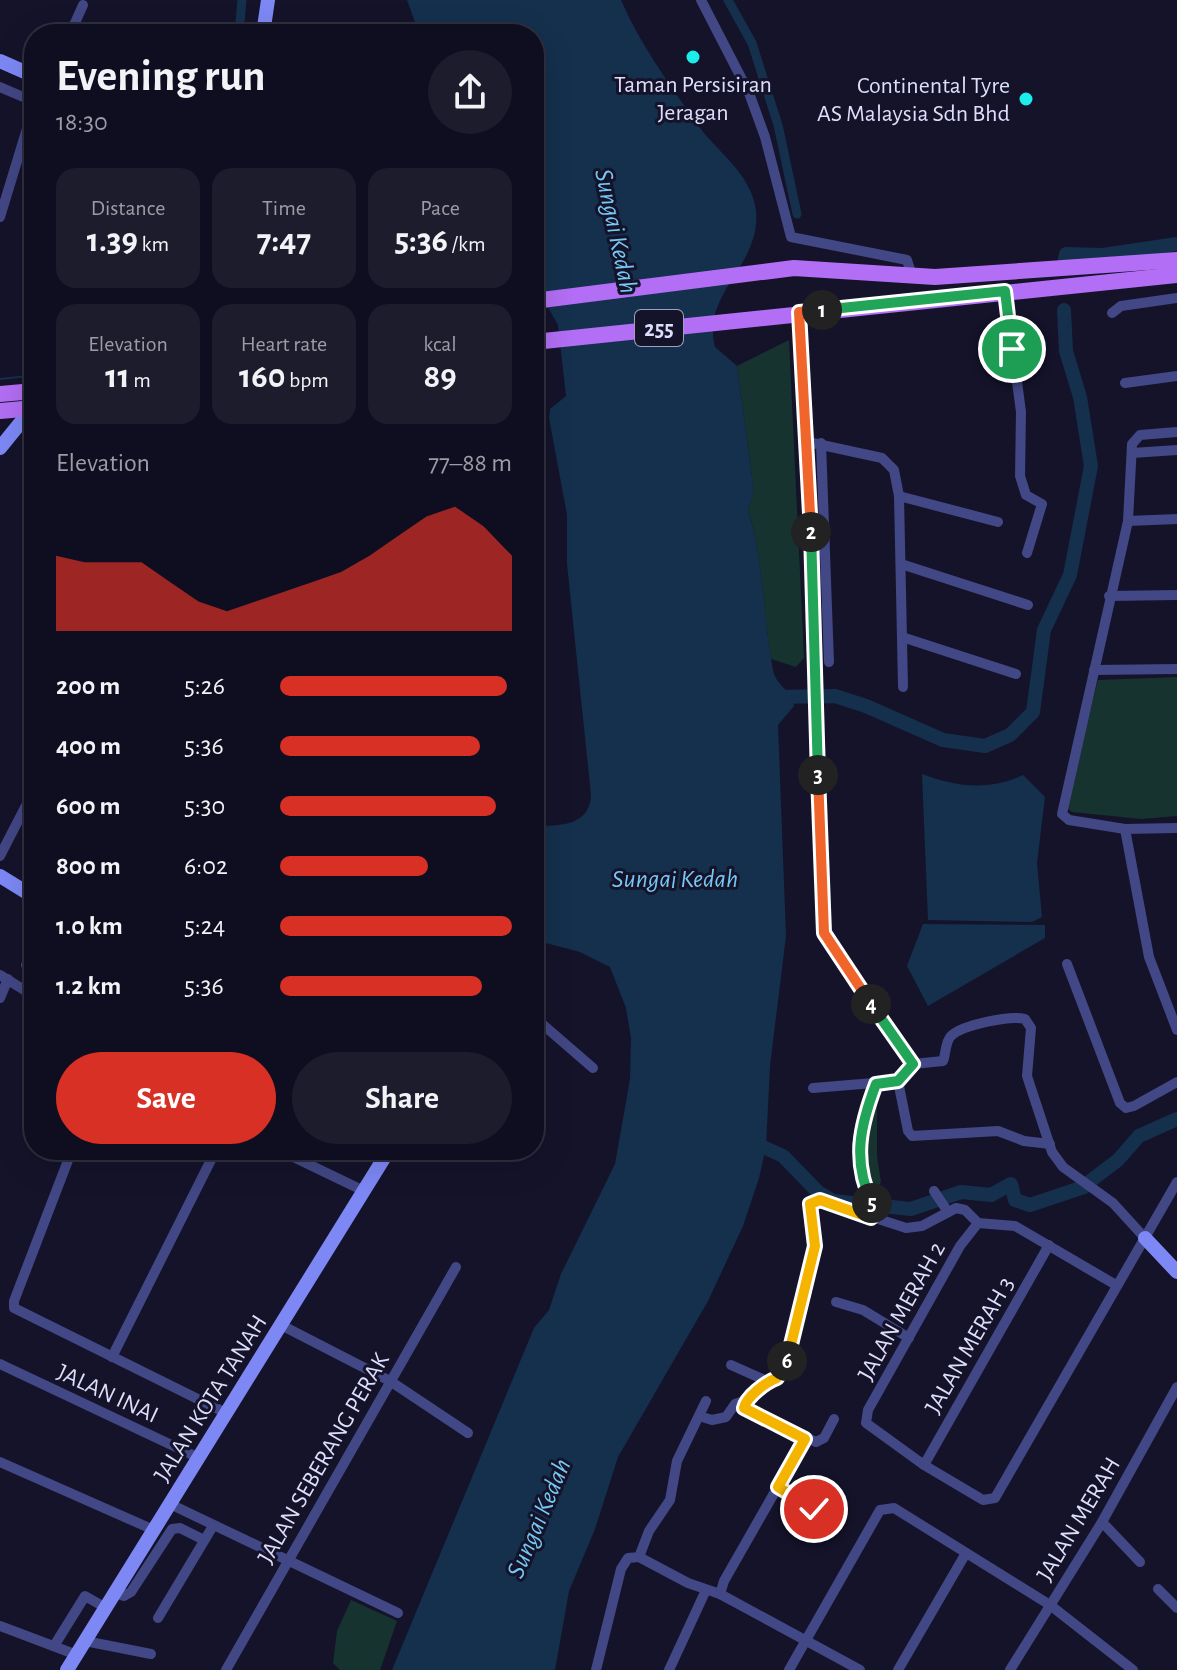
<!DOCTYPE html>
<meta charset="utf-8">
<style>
:root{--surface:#0f0e20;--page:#1d1c2d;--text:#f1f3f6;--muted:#9b9ca5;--line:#2f2e3e;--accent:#d93025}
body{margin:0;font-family:"Alegreya Sans",sans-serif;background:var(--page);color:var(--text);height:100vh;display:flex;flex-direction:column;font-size:30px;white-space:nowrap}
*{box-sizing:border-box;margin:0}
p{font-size:26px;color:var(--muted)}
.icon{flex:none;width:44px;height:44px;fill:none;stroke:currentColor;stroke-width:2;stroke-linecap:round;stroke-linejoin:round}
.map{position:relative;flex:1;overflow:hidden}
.side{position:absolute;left:24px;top:24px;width:520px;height:1136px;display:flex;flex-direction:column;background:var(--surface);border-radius:32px;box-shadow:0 8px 32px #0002,0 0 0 2px var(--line)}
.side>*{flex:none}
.pin{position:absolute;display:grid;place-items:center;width:68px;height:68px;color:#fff;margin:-34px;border:4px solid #fff;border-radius:50%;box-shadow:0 2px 8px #0007}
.km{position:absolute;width:40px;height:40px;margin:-20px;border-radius:50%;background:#222;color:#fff;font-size:22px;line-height:40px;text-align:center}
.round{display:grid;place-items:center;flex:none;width:84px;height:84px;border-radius:42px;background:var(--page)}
.headline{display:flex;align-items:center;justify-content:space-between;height:136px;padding:0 32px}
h1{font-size:44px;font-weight:700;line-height:60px}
.metrics{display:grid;grid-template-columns:repeat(3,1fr);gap:12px;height:136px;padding:8px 32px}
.metrics div{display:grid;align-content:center;border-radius:20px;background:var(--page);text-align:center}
.metrics b{font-size:34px;font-weight:700}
.metrics small{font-size:22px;font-weight:400}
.metrics p{font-size:22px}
.chart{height:224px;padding:16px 32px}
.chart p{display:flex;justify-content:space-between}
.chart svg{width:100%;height:144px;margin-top:8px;fill:var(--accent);opacity:.7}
.button{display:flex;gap:16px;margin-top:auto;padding:16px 32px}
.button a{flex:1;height:92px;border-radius:48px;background:var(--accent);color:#fff;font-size:32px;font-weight:700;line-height:92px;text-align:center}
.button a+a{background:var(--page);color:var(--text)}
ul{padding:0 32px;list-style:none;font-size:26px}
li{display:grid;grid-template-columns:128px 96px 1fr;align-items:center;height:60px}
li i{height:20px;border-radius:10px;background:var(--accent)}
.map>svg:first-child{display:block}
.green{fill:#17332f}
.water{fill:#14304d}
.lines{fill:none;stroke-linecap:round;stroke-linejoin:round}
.stream{stroke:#14304d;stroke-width:2}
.canal{stroke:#14304d;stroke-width:9}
.river{stroke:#14304d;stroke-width:14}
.street{stroke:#424785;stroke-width:10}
.secondary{stroke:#7d88f5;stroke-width:14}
.primary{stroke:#b26ef4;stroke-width:16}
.split-1-casing{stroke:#fff;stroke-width:16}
.split-2-casing{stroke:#fff;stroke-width:16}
.split-3-casing{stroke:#fff;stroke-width:16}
.split-4-casing{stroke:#fff;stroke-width:16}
.split-5-casing{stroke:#fff;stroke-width:16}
.split-6-casing{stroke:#fff;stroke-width:16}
.split-7-casing{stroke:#fff;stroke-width:16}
.split-1{stroke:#22a559;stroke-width:10}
.split-2{stroke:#f0652b;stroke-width:10}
.split-3{stroke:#22a559;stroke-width:10}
.split-4{stroke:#f0652b;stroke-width:10}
.split-5{stroke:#22a559;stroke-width:10}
.split-6{stroke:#f5b400;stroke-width:10}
.split-7{stroke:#f5b400;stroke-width:10}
.poi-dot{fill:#1aedea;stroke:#14132a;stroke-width:3}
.labels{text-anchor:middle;stroke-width:6;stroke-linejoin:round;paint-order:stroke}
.shield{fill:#14132a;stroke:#a1a1bd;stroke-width:2}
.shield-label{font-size:22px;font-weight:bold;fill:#dedefc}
.poi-label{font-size:24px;fill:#dedefc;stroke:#14132a}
.street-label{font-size:24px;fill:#dedefc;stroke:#14132a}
.water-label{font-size:26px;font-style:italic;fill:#75c8f4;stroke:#14132a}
</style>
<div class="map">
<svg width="1177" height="1670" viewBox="0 0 1177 1670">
<rect width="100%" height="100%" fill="#14132a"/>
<g class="green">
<path d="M 789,340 L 804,658 L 796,667 L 771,659 C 763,609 763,558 748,510 L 754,492 L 737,366 Z"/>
<polygon points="1177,677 1177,816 1141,819 1072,812 1066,807 1098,680"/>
<polygon points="877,1091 877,1156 881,1182 873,1196 860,1145"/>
<polygon points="351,1600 397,1621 380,1670 340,1670 333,1663 337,1631"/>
</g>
<g class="water">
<path d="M 407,0 L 621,0 C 640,44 668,82 695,121 C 715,151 752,173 756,211 C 761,267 701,292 715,347 L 737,366 L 754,492 L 748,510 C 764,561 763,616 773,670 C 776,686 792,690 794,706 L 778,725 L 786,936 L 770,1066 L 766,1147 L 759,1178 L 743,1226 L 708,1301 L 618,1457 L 595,1529 L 569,1591 L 555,1670 L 392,1670 L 534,1328 L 549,1310 L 561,1274 L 615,1164 L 630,1079 L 631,1038 L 626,1008 L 610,967 L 580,952 L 534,940 L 534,826 C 559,826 590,826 591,795 L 567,564 L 567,515 L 549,418 L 550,409 L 566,396 L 558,325 L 534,283 L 534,34 L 435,34 L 416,25 Z"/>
<path d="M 922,774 C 956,787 990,791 1023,775 L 1045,797 L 1037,863 L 1042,917 L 1032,922 L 928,920 Z"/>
<polygon points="923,924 1045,925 1045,938 928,1006 907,966"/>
</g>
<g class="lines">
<polyline class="stream" points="0,379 29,376"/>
<g class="canal">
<polyline points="728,0 752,43 778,125 797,214"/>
<polyline points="239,34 242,0"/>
<polyline points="29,376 34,373"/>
</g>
<g class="river">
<polyline points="1065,259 1066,254 1103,255 1177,244"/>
<polyline points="776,697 835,696 866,706 943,740 985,746 1010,735 1033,712 1044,630 1070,575 1091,466 1080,397 1066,351 1064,310"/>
<polyline points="748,1140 783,1156 818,1192 833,1201 911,1209 961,1192 991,1195 1011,1184 1015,1200 1030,1205 1084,1187"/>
<polyline points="1089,1182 1118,1160 1139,1136 1177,1119"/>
</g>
<g class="street">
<polyline points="701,0 749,93 765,137 791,237 907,260 912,276"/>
<polyline points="72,30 86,34"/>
<polyline points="70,34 83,5"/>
<polyline points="0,87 28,99 33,109 0,217"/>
<polyline points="1005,291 1021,412 1020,476 1026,495 1042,504 1027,553"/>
<polyline points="799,312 808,442 823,924 828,941 913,1064"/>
<polyline points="1112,313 1121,306 1177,298"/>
<polyline points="1125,383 1177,376"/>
<polyline points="1177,432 1140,435 1132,444 1128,521 1062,814 1069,820 1125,829 1177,828"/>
<polyline points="808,442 882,458 894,470 899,496 903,687"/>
<polyline points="821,443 829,662"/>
<polyline points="1132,453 1177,450"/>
<polyline points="899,496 998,522"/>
<polyline points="1128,521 1177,519"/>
<polyline points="901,564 1028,605"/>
<polyline points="1109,596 1177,595"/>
<polyline points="902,637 1016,674"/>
<polyline points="1094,670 1177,669"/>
<polyline points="1125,829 1149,957 1177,1030"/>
<polyline points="0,856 34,790"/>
<polyline points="1067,964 1120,1103 1126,1108 1134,1106 1177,1082"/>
<polyline points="26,965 34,947"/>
<polyline points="0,975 34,996"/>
<polyline points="0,998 8,979"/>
<polyline points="534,1017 593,1068"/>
<path d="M 913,1064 L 943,1061 C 946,1054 945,1042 951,1036 C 962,1025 1010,1015 1025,1019 L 1031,1028 L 1027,1076 L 1052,1152 L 1063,1167 L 1113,1203 L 1145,1238"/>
<polyline points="898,1081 908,1131 912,1136 998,1131 1024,1141 1050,1144"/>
<polyline points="813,1088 898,1081 913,1064"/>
<polyline points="72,1150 14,1301 14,1308 226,1413"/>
<polyline points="279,1150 364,1191"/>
<polyline points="934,1191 948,1212"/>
<polyline points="871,1218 872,1202 857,1145 876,1084"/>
<polyline points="1116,1285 1015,1226 978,1223 960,1246 868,1410 866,1423 924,1465 983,1500 995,1498 1177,1182"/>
<polyline points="836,1302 863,1310 909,1338"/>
<polyline points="281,1325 390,1381 468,1433"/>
<polyline points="112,1357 216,1150"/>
<polyline points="0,1364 199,1458"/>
<polyline points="731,1365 767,1381"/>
<polyline points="699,1416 712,1420 726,1417 735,1404 747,1400"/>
<polyline points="834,1419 824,1438 816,1442 744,1408 743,1404 767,1381 777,1378 786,1364 802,1311 815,1246 812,1201 820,1200 906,1228 922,1226 956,1208 965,1210 978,1223"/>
<polyline points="0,1462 154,1530"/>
<polyline points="924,1465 1049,1245"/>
<polyline points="778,1487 814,1509 811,1520"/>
<polyline points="170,1504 398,1613"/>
<polyline points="1102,1522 1140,1562"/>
<polyline points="639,1557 688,1583 720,1594 860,1670"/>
<polyline points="1158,1589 1177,1608"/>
<polyline points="115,1593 124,1596 131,1592 172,1529 180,1528 204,1540"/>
<polyline points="720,1594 724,1581 805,1439"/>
<polyline points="158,1618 213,1526"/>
<polyline points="0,1626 77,1655"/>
<polyline points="85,1641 151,1654"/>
<polyline points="54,1646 85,1596 106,1608"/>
<polyline points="226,1670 456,1267"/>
<polyline points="596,1670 621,1569 628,1558 639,1557 649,1531 670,1500 677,1461 706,1401"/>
<polyline points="669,1670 706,1590"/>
<polyline points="789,1670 880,1510 894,1508 1050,1605 1133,1670"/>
<polyline points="898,1670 966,1553"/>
<polyline points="1010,1670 1102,1522 1177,1387"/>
</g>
<g class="secondary">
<polyline points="263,34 268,0"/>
<polyline points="0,61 34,76"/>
<polyline points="0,448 34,406"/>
<polyline points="0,876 34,897"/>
<polyline points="1145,1238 1177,1272"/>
<polyline points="67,1670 389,1150"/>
</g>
<g class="primary">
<polyline points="534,301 794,268 935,277 1177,260"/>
<polyline points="534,342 1177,275"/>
<polyline points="0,394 34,391"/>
<polyline points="0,411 34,408"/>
</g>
</g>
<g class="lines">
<defs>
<polyline id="split-1" points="822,310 1005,291 1012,349"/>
<polyline id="split-2" points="811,532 799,312 822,310"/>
<polyline id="split-3" points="811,532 818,775"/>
<polyline id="split-4" points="818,775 824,933 871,1004"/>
<path id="split-5" d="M 871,1004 L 913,1064 L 898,1081 L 876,1084 C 860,1126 852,1161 872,1203"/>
<polyline id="split-6" points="787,1361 815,1246 810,1204 820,1200 871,1218 872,1203"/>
<path id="split-7" d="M 787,1361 L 777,1378 C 766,1382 746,1397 744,1408 L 805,1439 L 778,1487 L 814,1509"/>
</defs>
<use href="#split-1" class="split-1-casing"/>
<use href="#split-2" class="split-2-casing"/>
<use href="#split-3" class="split-3-casing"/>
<use href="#split-4" class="split-4-casing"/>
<use href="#split-5" class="split-5-casing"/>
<use href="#split-6" class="split-6-casing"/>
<use href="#split-7" class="split-7-casing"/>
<use href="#split-1" class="split-1"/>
<use href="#split-2" class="split-2"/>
<use href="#split-3" class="split-3"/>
<use href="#split-4" class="split-4"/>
<use href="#split-5" class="split-5"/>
<use href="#split-6" class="split-6"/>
<use href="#split-7" class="split-7"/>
</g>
<g class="poi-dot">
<circle cx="693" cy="57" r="8"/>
<circle cx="1026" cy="99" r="8"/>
</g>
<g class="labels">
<rect class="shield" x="635" y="310" width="48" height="36" rx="6"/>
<g class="shield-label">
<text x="659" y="336">255</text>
</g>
<g class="poi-label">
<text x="693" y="92">Taman Persisiran<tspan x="693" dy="28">Jeragan</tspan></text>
<text x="1010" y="93" text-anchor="end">Continental Tyre<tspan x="1010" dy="28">AS Malaysia Sdn Bhd</tspan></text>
</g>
<g class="street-label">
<text transform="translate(901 1311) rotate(-61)" y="8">JALAN MERAH 2</text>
<text transform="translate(969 1345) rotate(-60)" y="8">JALAN MERAH 3</text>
<text transform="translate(108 1393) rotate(25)" y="8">JALAN INAI</text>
<text transform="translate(210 1398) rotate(-58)" y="8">JALAN KOTA TANAH</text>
<text transform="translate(323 1458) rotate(-60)" y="8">JALAN SEBERANG PERAK</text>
<text transform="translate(1078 1519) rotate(-59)" y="8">JALAN MERAH</text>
</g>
<g class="water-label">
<text transform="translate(617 231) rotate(78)" y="9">Sungai Kedah</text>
<text x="675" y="887">Sungai Kedah</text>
<text transform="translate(538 1518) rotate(-67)" y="9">Sungai Kedah</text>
</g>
</g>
</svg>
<div class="pin" style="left:1012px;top:349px;background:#1e9e55"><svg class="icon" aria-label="arrive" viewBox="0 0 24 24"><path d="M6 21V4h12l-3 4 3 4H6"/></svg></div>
<div class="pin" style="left:814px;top:1509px;background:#d93025"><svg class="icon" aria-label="check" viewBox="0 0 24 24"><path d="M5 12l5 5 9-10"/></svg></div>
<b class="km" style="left:822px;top:310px">1</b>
<b class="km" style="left:811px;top:532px">2</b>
<b class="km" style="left:818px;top:775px">3</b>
<b class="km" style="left:871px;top:1004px">4</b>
<b class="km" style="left:872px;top:1203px">5</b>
<b class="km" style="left:787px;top:1361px">6</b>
<section class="side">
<div class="headline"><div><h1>Evening run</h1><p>18:30</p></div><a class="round"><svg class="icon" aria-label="share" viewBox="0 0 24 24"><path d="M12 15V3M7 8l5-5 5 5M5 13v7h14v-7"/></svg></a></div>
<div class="metrics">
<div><p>Distance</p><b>1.39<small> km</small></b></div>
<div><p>Time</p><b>7:47</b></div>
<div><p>Pace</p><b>5:36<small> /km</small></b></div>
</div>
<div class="metrics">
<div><p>Elevation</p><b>11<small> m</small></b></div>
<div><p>Heart rate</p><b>160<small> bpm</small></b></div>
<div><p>kcal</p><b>89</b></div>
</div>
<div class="chart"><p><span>Elevation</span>77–88 m</p>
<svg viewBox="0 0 160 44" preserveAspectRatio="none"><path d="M0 44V21L10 23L20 23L30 23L40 29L50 35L60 38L70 35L80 32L90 29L100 26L110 21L120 15L130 9L140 6L150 12L160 21V44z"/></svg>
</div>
<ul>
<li><b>200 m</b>5:26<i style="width:98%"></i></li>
<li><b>400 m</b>5:36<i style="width:86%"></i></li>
<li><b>600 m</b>5:30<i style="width:93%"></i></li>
<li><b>800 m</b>6:02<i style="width:64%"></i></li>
<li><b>1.0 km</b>5:24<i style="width:100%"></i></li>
<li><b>1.2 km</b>5:36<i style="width:87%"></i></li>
</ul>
<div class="button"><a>Save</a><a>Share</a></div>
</section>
</div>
